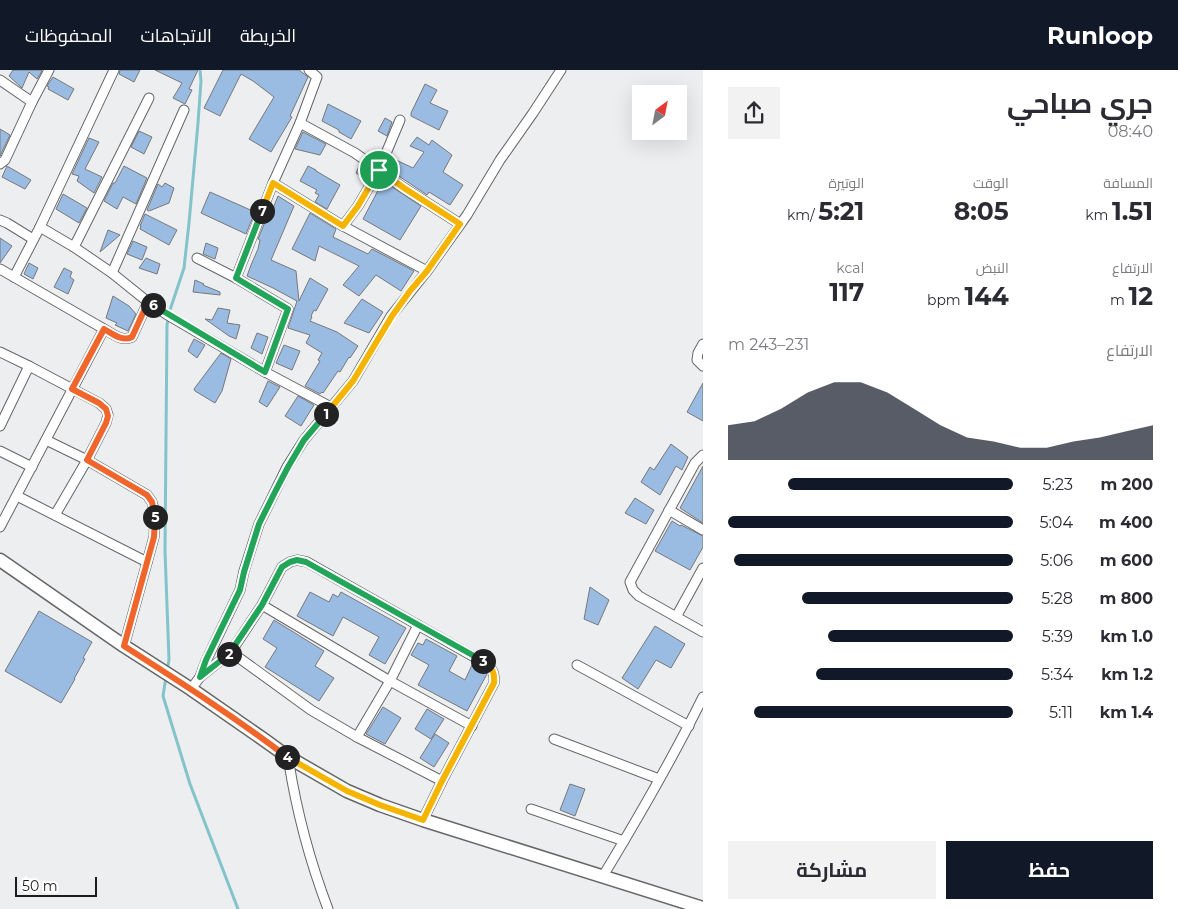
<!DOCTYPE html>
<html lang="ar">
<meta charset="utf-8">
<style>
:root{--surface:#fff;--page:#f2f2f3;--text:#2b2b33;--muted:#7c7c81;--accent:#111827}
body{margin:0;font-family:Montserrat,Cairo,sans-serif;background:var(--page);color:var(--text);direction:rtl;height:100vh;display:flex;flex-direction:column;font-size:19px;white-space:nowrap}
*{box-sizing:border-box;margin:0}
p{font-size:16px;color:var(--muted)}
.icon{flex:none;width:28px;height:28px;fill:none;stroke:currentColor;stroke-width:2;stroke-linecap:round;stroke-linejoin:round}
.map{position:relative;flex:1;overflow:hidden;direction:ltr}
.sheet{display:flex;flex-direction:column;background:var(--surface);width:475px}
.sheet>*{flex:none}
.needle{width:32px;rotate:32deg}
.fabs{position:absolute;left:632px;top:15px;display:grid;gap:10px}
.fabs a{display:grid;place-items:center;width:55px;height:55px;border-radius:0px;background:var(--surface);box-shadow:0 5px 20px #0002;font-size:25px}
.scale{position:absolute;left:15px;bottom:12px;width:82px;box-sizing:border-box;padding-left:5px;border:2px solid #1d1d1e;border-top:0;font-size:14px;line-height:18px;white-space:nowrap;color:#1d1d1e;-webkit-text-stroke:4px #fff;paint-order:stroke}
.pin{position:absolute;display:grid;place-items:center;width:42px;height:42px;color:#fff;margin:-21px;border:2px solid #fff;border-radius:50%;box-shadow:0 1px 5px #0007}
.km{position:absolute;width:25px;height:25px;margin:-12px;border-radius:50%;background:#222;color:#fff;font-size:14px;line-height:25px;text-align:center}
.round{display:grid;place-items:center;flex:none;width:52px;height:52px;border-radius:0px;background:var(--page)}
.overview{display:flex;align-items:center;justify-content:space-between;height:85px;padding:0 25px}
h1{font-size:28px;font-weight:700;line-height:38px}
.stats{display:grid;grid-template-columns:repeat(3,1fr);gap:8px;height:85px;padding:5px 25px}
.stats div{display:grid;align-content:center}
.stats b{font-size:25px;font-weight:700}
.stats small{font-size:14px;font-weight:400}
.stats p{font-size:14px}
.chart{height:140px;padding:10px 25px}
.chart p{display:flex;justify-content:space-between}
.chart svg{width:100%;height:90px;margin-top:5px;fill:var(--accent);opacity:.7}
.button{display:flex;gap:10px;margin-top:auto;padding:10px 25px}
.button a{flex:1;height:58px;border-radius:0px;background:var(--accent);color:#fff;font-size:20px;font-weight:700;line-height:58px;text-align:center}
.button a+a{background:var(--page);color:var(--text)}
ul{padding:0 25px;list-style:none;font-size:16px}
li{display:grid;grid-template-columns:80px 60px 1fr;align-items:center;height:38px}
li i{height:12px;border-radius:6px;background:var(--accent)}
header{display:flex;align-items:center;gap:30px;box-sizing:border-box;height:70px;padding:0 25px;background:var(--accent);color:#fff}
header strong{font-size:24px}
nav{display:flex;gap:28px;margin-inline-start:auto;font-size:18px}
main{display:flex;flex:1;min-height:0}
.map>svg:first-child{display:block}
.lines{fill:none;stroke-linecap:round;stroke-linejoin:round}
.stream{stroke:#83c3ca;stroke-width:3}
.building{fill:#9abce2;stroke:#77787a}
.street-casing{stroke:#656668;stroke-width:11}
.secondary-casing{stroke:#656668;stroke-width:15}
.street{stroke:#fff;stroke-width:9}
.secondary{stroke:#fff;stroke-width:12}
.split-1-casing{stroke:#fff;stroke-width:10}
.split-2-casing{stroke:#fff;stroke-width:10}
.split-3-casing{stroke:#fff;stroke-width:10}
.split-4-casing{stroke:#fff;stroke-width:10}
.split-5-casing{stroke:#fff;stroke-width:10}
.split-6-casing{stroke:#fff;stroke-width:10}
.split-7-casing{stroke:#fff;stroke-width:10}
.split-8-casing{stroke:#fff;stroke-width:10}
.split-1{stroke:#f5b400;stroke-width:6}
.split-2{stroke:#22a559;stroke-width:6}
.split-3{stroke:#22a559;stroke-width:6}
.split-4{stroke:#f5b400;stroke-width:6}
.split-5{stroke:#f0652b;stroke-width:6}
.split-6{stroke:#f0652b;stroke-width:6}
.split-7{stroke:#22a559;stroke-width:6}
.split-8{stroke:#f5b400;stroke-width:6}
</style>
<header>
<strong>Runloop</strong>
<nav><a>الخريطة</a><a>الاتجاهات</a><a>المحفوظات</a></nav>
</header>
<main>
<section class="sheet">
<div class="overview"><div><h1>جري صباحي</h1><p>08:40</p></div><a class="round"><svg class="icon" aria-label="share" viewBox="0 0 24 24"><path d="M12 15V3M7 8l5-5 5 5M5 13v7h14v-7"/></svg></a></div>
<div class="stats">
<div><p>المسافة</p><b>1.51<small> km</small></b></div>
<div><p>الوقت</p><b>8:05</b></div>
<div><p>الوتيرة</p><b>5:21<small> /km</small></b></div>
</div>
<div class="stats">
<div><p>الارتفاع</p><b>12<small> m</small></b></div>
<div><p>النبض</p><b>144<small> bpm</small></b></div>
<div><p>kcal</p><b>117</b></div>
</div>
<div class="chart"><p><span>الارتفاع</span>231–243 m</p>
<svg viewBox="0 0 160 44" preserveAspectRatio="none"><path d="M0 44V27L10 25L20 19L30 11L40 6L50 6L60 11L70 19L80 27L90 33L100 35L110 38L120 38L130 35L140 33L150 30L160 27V44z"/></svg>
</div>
<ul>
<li><b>200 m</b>5:23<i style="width:79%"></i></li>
<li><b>400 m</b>5:04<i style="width:100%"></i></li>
<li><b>600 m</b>5:06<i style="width:98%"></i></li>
<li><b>800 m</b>5:28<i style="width:74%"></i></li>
<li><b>1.0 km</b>5:39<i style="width:65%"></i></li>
<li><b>1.2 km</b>5:34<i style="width:69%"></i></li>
<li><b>1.4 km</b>5:11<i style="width:91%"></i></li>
</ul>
<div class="button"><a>حفظ</a><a>مشاركة</a></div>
</section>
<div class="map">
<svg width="703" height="839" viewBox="0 0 703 839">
<rect width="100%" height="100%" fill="#edeef0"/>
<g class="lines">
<g class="stream">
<polyline points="167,601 169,590 165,481 167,255 170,240 184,198 189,153 198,53 201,11 200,0"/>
<polyline points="166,607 163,626 190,714 238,839"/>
</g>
</g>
<g class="building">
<polygon points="13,0 40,0 42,1 37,9 29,2 22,18 9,6"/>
<polygon points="120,0 140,0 134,12 119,4"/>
<polygon points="155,0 198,0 189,19 192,20 185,34 173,28 182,13"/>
<polygon points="223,0 299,0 308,7 290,46 292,47 271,82 249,69 274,27 253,11 241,4 220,46 204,38"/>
<polygon points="53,7 74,19 68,30 48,19 49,17 47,16"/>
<polygon points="425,14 437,20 430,33 448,41 439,60 411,46 411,43"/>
<polygon points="328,34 361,51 351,69 339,62 339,60 322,51"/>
<polygon points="385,48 392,52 387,66 378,61"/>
<polygon points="0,59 10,65 0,86"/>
<polygon points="139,61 152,67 144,84 131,77"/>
<polygon points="303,62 326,74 320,85 295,79"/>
<polygon points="417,67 429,75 432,70 452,85 443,102 463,115 450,135 429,122 427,125 390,100 396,90 413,98 424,82 410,76"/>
<polygon points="89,68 99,72 85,99 102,107 94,123 77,111 79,106 72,104"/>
<polygon points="360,94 370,101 365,109 356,103"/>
<polygon points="7,96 31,110 25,119 2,107"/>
<polygon points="124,96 147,108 136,134 123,127 117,139 104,131 113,113 115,113"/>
<polygon points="308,96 316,100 316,101 340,115 327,139 315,132 319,125 315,123 317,120 300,111"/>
<polygon points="383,111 421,136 400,170 363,149"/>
<polygon points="165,113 174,118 169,133 149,141 147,140 158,114 162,117"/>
<polygon points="210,122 255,142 246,164 201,143"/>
<polygon points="63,124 87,138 79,153 56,139"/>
<polygon points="278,126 294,136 271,190 296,201 299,231 310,208 328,219 316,241 314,240 311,246 312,247 310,251 337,262 358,276 350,288 349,287 340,302 338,301 323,323 322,322 320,324 305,316 320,291 318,290 322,283 306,273 310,265 288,258 297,231 273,218 247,206 251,195 258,179 260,170 258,169 267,147 269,148"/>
<polygon points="310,143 336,159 333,167 368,184 372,179 414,201 401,221 376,205 359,226 343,215 359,196 319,176 315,191 292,179"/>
<polygon points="145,144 177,160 169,175 140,159 141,156 140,156"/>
<polygon points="108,160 120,165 100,182"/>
<polygon points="0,168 12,176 0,193"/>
<polygon points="133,171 147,177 142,190 127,184"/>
<polygon points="206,173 218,178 215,189 203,184"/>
<polygon points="146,188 160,194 157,204 139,198"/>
<polygon points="29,193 38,198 33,209 24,204"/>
<polygon points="64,198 72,202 70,207 74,210 68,224 54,217"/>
<polygon points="195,210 204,214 203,215 220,222 220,225 193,222"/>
<polygon points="113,226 129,236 136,244 128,261 115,255 117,253 106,248"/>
<polygon points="362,229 383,242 369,263 344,253"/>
<polygon points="218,238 230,240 227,253 240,255 236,269 229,266 205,249 212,250"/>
<polygon points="257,263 268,267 262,284 251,278"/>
<polygon points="194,269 205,275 197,288 188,281"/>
<polygon points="284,275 300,281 292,300 276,293"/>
<polygon points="221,283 231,289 222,321 215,333 195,321 194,319"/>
<polygon points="268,311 280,317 267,337 259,332"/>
<polygon points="703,313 703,351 687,342"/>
<polygon points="298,326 314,335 301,356 285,346"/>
<polygon points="671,374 688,387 682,400 676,396 660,425 641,412 650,397 654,400"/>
<polygon points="703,396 703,453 680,438"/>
<polygon points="635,428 654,440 646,454 625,443"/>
<polygon points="672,451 680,456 681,455 703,466 703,477 690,500 655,481"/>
<polygon points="590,517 609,530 598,555 584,549"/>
<polygon points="310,522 329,532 333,524 338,527 341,522 406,558 385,594 369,585 379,567 343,547 333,566 297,546"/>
<polygon points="39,541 92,572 83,588 85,589 74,609 75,609 61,633 5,601"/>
<polygon points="274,550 324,581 315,596 334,608 319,631 265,597 277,578 263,569"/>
<polygon points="655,556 685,574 671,598 656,590 638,619 622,608"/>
<polygon points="426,569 457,586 449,601 465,610 472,595 485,601 487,604 467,641 418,615 429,595 411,585 418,573 423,575"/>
<polygon points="383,637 401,648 385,674 366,664"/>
<polygon points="427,639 444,649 431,669 415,659"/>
<polygon points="435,664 449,673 434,697 420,688"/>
<polygon points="570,714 585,719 575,746 560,740"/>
</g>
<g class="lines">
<defs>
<g id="street">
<polyline points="0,10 32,32"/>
<polyline points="300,53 355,83 404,118 460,154"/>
<polyline points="0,94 5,90 32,32 49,0"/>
<polyline points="273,113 343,156 427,201"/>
<polyline points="0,150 7,153 33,169"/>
<polyline points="343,156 358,136 379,100 400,50"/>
<polyline points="40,157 74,177 112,203 148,232 166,244 265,302 331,337"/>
<polyline points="74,177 149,28"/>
<polyline points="197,188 236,208 288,239 265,302"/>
<path d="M 0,199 L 104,259 C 113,264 122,272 132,267 L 148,232"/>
<polyline points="112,203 184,40"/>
<polyline points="14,207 40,157 114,0"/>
<polyline points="236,208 273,113 300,53 317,7 309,0"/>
<polyline points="703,274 698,283 697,290 703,296"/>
<polyline points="0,282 29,296 99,333 106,339 108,345 106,353 87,390 55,445"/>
<polyline points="0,356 29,296"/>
<polyline points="46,370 87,390 147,425 152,432 155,444 154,467 124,576"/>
<polyline points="0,381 32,397"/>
<polyline points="703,385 695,393 630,512 633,520 639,526 703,562"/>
<polyline points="17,426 147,492"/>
<polyline points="669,440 703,460"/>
<polyline points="0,457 104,259"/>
<polyline points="262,535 390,611 472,656"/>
<polyline points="676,547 703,498"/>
<polyline points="231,582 311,640 357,667 442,711"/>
<polyline points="577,595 689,656"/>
<polyline points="200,607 206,591 240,520 244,501 259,454 287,397 304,370 353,311 391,246 427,201 467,145 500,90 533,43 561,0"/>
<path d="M 191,619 L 200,607 L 231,582 L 262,535 L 282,497 L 290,492 L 297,490 L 307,492 L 483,592 C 492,599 495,601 494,613 L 442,711 L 423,750"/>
<polyline points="357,667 390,611 418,555"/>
<polyline points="554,669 659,709"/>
<path d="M 288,687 C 296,739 309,789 328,839"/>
<polyline points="531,739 624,771"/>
<path d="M 603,806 C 638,748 673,688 703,627"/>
</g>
<polyline id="secondary" points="0,490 124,576 191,619 263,669 288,687 347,721 380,735 423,750 703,838"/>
</defs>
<use href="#street" class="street-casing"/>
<use href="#secondary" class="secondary-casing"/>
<use href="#street" class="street"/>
<use href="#secondary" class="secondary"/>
</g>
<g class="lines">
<defs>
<polyline id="split-1" points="326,344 353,311 392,246 410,221 427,201 460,154 404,118 379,100"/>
<polyline id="split-2" points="229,584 200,607 206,590 240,520 244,502 259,454 275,422 288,397 304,370 326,344"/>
<polyline id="split-3" points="229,584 262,535 282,497 290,492 297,490 306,492 483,591"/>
<path id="split-4" d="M 287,687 L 347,721 L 380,735 L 423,750 L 442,711 L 494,613 C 495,601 492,599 483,591"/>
<path id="split-5" d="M 155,447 L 154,467 L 124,576 C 180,612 235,647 287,687"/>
<path id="split-6" d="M 153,235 L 148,232 L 132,267 C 122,272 113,264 104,259 L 72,319 L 99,333 L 106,339 L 108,346 L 106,353 L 87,390 L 147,425 L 152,432 L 155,447"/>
<polyline id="split-7" points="153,235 265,302 288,239 236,208 262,141"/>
<polyline id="split-8" points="262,141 273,113 343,156 358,136 379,100"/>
</defs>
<use href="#split-1" class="split-1-casing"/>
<use href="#split-2" class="split-2-casing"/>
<use href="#split-3" class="split-3-casing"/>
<use href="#split-4" class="split-4-casing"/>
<use href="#split-5" class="split-5-casing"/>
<use href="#split-6" class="split-6-casing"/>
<use href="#split-7" class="split-7-casing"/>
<use href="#split-8" class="split-8-casing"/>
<use href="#split-1" class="split-1"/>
<use href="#split-2" class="split-2"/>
<use href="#split-3" class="split-3"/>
<use href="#split-4" class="split-4"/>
<use href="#split-5" class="split-5"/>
<use href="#split-6" class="split-6"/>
<use href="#split-7" class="split-7"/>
<use href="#split-8" class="split-8"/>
</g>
</svg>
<div class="fabs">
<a><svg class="needle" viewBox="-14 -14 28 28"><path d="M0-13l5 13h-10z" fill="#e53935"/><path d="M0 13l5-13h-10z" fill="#7c7c81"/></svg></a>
</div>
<div class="scale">50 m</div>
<div class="pin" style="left:379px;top:100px;background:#1e9e55"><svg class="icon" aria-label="arrive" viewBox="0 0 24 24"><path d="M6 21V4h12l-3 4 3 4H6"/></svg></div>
<b class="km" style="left:326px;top:344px">1</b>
<b class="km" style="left:229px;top:584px">2</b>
<b class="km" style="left:483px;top:591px">3</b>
<b class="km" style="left:287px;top:687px">4</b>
<b class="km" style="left:155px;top:447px">5</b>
<b class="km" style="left:153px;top:235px">6</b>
<b class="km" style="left:262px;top:141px">7</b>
</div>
</main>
